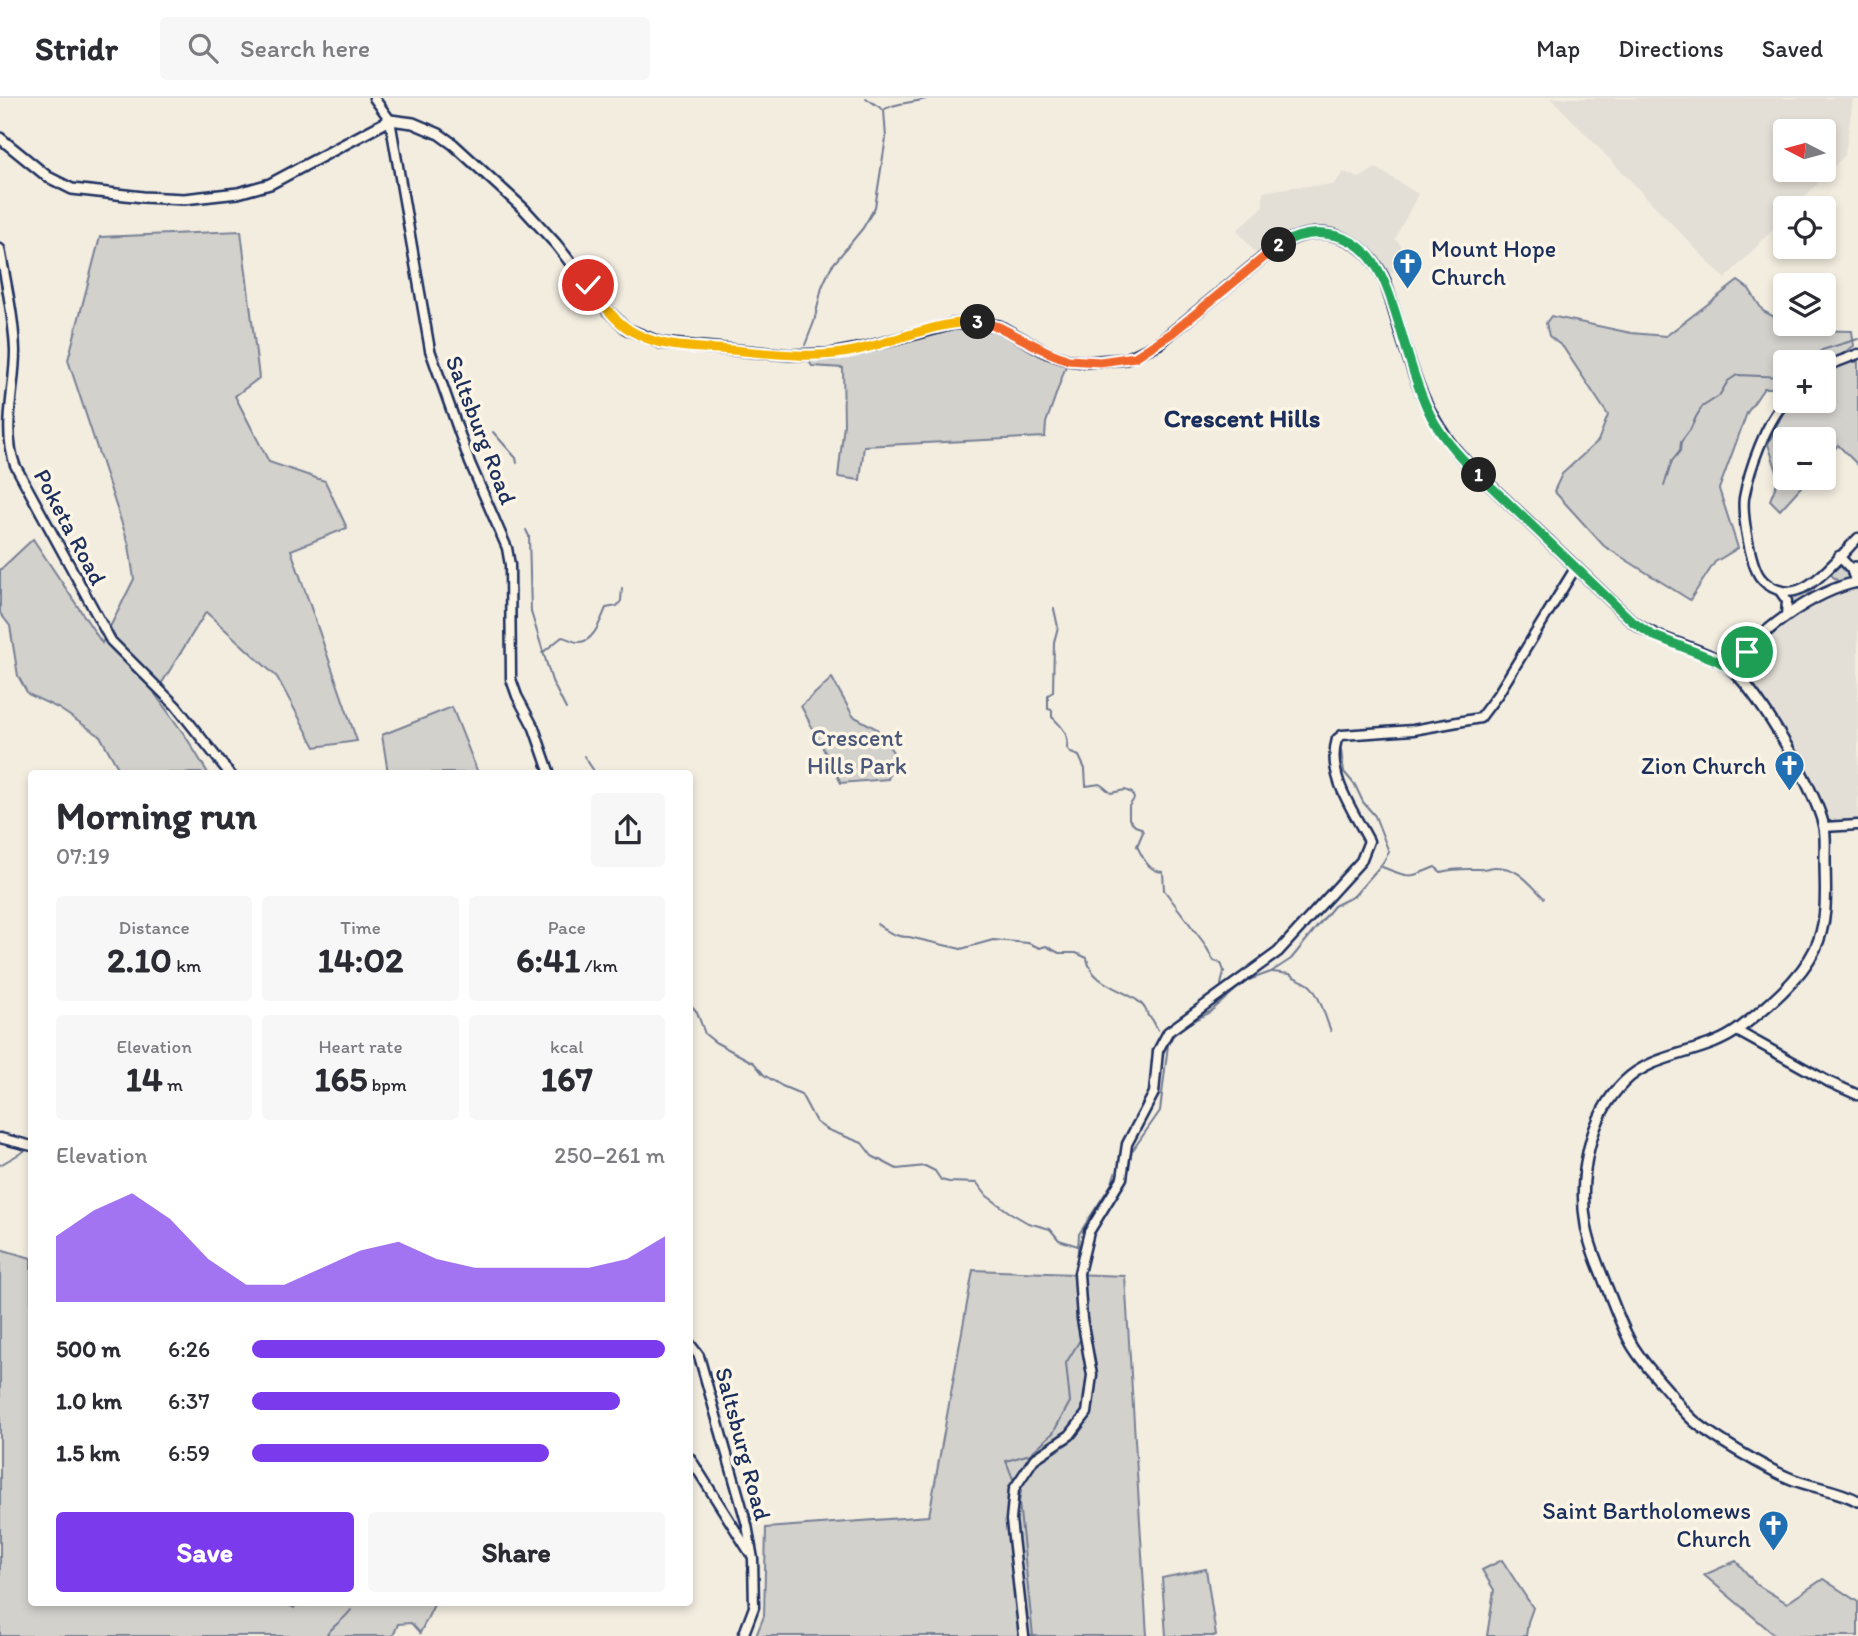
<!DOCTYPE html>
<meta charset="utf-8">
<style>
:root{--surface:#fff;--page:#f7f7f7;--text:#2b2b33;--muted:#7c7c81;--line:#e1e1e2;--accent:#7c3aed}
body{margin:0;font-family:Itim,sans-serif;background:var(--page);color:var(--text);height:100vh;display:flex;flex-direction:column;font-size:26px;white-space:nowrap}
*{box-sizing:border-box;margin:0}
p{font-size:23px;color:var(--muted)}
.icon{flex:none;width:38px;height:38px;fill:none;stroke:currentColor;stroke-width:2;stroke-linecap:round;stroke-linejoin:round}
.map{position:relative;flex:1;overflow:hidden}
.side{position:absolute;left:28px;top:672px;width:665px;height:836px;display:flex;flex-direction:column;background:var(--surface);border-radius:7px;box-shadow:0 4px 10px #0003}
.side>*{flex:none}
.needle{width:46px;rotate:276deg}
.tools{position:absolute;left:1773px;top:21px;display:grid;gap:14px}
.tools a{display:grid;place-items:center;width:63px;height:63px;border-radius:7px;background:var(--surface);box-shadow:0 4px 10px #0003;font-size:35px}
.pin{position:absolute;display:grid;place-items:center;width:60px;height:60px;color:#fff;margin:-30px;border:4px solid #fff;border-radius:50%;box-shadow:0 2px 7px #0007}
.km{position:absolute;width:35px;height:35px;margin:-18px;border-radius:50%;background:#222;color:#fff;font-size:19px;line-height:35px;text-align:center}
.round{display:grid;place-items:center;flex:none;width:74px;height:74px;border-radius:7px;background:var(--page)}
.overview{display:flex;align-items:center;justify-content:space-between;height:119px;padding:0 28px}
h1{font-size:38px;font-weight:700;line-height:52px}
.figures{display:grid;grid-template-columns:repeat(3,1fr);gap:10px;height:119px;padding:7px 28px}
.figures div{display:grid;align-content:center;border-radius:7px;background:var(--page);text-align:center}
.figures b{font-size:35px;font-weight:700}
.figures small{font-size:19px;font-weight:400}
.figures p{font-size:19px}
.chart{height:196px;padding:14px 28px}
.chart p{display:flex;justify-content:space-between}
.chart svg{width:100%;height:126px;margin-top:7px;fill:var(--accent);opacity:.7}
.primary-button{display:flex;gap:14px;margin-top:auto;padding:14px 28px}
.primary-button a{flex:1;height:80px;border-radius:7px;background:var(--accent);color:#fff;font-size:28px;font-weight:700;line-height:80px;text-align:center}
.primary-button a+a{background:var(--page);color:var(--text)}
ul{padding:0 28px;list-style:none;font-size:23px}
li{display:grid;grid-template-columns:112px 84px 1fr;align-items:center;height:52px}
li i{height:18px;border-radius:9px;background:var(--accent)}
header{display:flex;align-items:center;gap:42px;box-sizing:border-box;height:98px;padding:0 35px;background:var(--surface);border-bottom:2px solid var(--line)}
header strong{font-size:33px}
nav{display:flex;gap:38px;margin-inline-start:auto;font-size:24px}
.search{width:490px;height:63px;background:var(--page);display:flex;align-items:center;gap:18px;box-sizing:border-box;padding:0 24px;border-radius:7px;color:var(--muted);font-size:26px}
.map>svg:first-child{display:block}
.built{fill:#e3dfd6;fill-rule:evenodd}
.green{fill:#d3d1cc;stroke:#778095;stroke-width:2}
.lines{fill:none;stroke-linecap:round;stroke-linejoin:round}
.stream{stroke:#707a91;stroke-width:2}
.secondary-casing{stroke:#1b2f5e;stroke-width:13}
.primary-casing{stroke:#1b2f5e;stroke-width:14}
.secondary{stroke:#fcf5e5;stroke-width:8}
.primary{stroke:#fcf5e5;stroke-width:9}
.split-1-casing{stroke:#fff;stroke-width:14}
.split-2-casing{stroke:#fff;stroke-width:14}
.split-3-casing{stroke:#fff;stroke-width:14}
.split-4-casing{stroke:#fff;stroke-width:14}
.split-1{stroke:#22a559;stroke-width:9}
.split-2{stroke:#22a559;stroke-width:9}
.split-3{stroke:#f0652b;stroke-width:9}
.split-4{stroke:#f5b400;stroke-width:9}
.labels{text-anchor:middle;stroke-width:7;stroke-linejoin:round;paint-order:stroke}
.poi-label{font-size:24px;fill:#1b2f5e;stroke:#fcf5e5;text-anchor:end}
.street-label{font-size:24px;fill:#1b2f5e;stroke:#fcf5e5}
.park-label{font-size:24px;fill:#49587a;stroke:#fcf5e5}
.neighbourhood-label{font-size:26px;font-weight:bold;fill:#1b2f5e;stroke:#fcf5e5}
</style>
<header>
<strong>Stridr</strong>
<div class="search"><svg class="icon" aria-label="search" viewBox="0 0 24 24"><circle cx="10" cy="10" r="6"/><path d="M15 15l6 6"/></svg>Search here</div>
<nav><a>Map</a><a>Directions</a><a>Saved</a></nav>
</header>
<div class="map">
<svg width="1858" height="1538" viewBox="0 0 1858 1538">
<rect width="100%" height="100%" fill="#f3ede0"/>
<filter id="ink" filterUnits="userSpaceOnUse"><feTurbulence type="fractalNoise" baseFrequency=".0143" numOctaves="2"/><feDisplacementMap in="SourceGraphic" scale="14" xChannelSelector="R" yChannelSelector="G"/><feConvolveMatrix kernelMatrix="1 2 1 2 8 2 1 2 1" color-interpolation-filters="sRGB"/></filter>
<g filter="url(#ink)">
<g class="built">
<path d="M 1551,0 L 1853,0 L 1845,57 L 1794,110 L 1785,110 L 1785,119 L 1725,181 ZM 1785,33 L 1824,33 L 1824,72 L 1785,72 Z"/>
<polygon points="1376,70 1418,96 1395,141 1411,158 1388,178 1369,150 1340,133 1315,130 1282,137 1258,158 1237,132 1263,109 1263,94 1292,89 1333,87 1344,74 1359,80"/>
<polygon points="1858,484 1858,727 1824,729 1784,644 1734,573 1771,537 1799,515"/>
</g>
<g class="green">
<polygon points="241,133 259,280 235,298 269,364 325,383 347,430 291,452 357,643 315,649 277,579 206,514 155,596 186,639 208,675 121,675 100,638 58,610 28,596 18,578 10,528 0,515 0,472 33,441 102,545 134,481 129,447 68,262 100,139"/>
<polygon points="1738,183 1749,191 1763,213 1799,232 1852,233 1854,248 1824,268 1824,264 1785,264 1785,290 1764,290 1747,315 1719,391 1738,450 1715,464 1690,502 1604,448 1554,393 1562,376 1598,343 1608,317 1563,249 1549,238 1546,225 1551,218 1631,235 1666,238"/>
<polygon points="953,226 999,228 1068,262 1046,325 1045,339 864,348 860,382 838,379 844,326 843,270 812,268 805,257 814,257"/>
<polygon points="1848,264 1858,264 1858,367 1838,347 1824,364 1824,341 1785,341 1785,380 1809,380 1780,412 1770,402 1779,380 1768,346 1783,315 1794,303 1824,303 1824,277"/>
<polygon points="1835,468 1845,469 1849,477 1847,482 1841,486 1829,475 1802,502 1803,505 1790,511 1787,498 1808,492"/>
<polygon points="832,580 853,618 877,631 895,657 888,681 841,685 801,608"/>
<polygon points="452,609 478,675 388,675 382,637"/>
<polygon points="0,1151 31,1160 32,1505 285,1505 294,1510 297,1505 435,1505 420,1535 411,1525 398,1526 393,1538 0,1538"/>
<polygon points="973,1172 1125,1178 1147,1538 756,1538 764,1518 766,1430 929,1418"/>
<polygon points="1502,1462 1533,1510 1528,1524 1526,1538 1487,1538 1494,1492 1482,1472"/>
<polygon points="1736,1463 1756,1486 1787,1505 1823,1481 1858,1504 1858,1538 1776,1538 1704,1477"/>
<polygon points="1206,1471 1216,1538 1166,1538 1162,1480"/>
</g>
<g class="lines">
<g class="stream">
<polyline points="866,0 882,11"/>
<path d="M 885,11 C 899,3 913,6 928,0"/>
<polyline points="805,247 814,224 822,189 831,169 863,130 875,109 886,40 884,12"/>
<polyline points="1805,264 1822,252 1858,241"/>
<polyline points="493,334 516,360 517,365"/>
<polyline points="1664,388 1672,363 1680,353 1681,344 1690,332 1696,319 1702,309 1719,298 1728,283 1737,277 1785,279"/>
<polyline points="526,432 529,438 531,514 552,583 566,611"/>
<path d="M 1054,511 L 1058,529 L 1054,544 L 1053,594 L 1048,597 L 1048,611 L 1052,612 L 1052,619 C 1062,629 1069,635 1067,650 L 1071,655 L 1079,658 L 1085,671 L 1086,688 L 1100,686 L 1111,695 L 1125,692 L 1132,695 L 1134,701 L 1129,708 L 1129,721 L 1135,728 L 1141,730 L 1143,734 L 1137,748 C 1143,760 1148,773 1163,774 L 1164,792 L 1204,845 L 1214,863 L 1221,865 L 1224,873 L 1221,887"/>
<path d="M 542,555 L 562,539 C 568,540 573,544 578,544 C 594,545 601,521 606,510 L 617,508 L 621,503 L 622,490"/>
<polyline points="584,658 596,676"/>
<path d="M 1382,769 C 1411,780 1407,781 1435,769 L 1441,774 C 1454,770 1466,771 1479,771 C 1485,772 1490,769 1495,769 C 1519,769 1529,785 1544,800"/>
<path d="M 877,826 C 888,834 895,839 909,839 L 961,851 L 993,842 L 1028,845 L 1040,850 L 1046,848 L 1059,855 L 1076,855 L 1087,860 C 1092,894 1143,891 1148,918 L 1152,921 L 1158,932"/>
<path d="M 1272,874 L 1290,876 C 1297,883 1307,882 1313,891 C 1322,903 1325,920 1331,933"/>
<polyline points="690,906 697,914 705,936 715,944 754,965 764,977 782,988 801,996 816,1024 826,1031 862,1045 872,1058 897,1071 925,1068 935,1073 941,1082 949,1084 977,1085 987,1098 1009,1114 1028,1125 1050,1131 1059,1142 1078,1148"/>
<polyline points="1180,930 1210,914 1246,883 1271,874 1291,861 1334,808 1354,798 1382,766 1389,754 1375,718 1363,704 1355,687 1344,674 1341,652"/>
<polyline points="1130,1056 1160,1013 1168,947 1175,934"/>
<polyline points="0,1067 28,1051"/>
<polyline points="1077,1165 1079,1136 1112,1085 1115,1075"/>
<polyline points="1013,1381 1006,1363 1030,1356 1053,1335 1070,1304 1066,1265 1080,1242 1076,1185"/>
<polyline points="1021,1393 1019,1404 1033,1538"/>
<polyline points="358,1506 360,1505"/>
<path d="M 326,1538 C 334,1526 342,1524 351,1512"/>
</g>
<defs>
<g id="secondary">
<polyline points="374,0 390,22 430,252 470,365 507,450 510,467 511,581 517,598 534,630 550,676"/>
<path d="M 0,151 C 6,185 14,219 15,253 C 15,290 2,332 15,367 L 111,543 L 176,608 L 230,676"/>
<polyline points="1824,269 1858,256"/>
<path d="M 1786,303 C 1766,323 1749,372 1744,400 C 1742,417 1750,465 1760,479 C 1768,490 1785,497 1798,492 C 1818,486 1843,455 1858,440"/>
<polyline points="1839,458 1851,471 1856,485"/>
<polyline points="1780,493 1787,503 1786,518"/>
<polyline points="1824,729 1858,727"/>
<polyline points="1737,933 1829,984 1858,997"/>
<polyline points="0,1040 32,1048"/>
<polyline points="690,1246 699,1258 747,1427 753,1461 754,1509 743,1538"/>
<polyline points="690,1360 750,1455"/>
<path d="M 1024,1538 L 1011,1422 L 1014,1391 L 1034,1361 L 1070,1337 L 1087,1315 L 1092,1277 L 1082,1221 L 1079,1175 L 1089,1134 L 1122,1080 L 1127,1046 L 1154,995 L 1158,953 L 1168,934 L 1278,854 L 1361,763 L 1369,743 C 1353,712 1326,677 1337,641 L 1342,637 L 1413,632 L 1480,620 L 1498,596 L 1576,469"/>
</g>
<g id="primary">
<path d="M 0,40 L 48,79 L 72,91 L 143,99 L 184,101 L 238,95 L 270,86 L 390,22 L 413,25 L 439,36 L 453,46 L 524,111 L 556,146 L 608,213 L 627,231 L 661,245 L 702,249 L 790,257 L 831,256 L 863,250 L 953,226 L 979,225 L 999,228 L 1048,255 L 1068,262 L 1086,264 L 1126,261 L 1158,246 L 1276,149 C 1319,121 1365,138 1385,183 C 1407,252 1417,314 1469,367 L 1633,524 C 1663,546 1704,548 1732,572 C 1758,593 1819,697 1824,730 C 1826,739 1825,750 1825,760 C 1825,791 1829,822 1815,851 C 1800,882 1767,909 1740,930 C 1706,957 1655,953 1624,984 C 1589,1018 1578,1080 1586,1127 C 1589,1148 1598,1166 1605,1185 C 1614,1206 1621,1228 1632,1247 C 1642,1264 1657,1280 1670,1295 C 1677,1305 1685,1315 1694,1323 C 1716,1341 1768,1372 1794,1382 C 1815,1390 1838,1392 1858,1403"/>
<polyline points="1855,469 1858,471"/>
<path d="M 1734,573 C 1752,535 1817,492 1858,484"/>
</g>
</defs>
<use href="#secondary" class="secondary-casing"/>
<use href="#primary" class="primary-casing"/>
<use href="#secondary" class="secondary"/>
<use href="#primary" class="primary"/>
</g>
</g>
<g class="lines" filter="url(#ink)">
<defs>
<polyline id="split-1" points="1479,377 1633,524 1652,537 1716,562 1734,573 1738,563 1747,554"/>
<path id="split-2" d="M 1279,147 C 1293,139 1308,134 1325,136 C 1373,140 1386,184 1398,223 C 1407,252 1414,282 1427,310 C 1439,337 1458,358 1479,377"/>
<polyline id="split-3" points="978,224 999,229 1048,254 1068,262 1100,264 1135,259 1172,235 1279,147"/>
<path id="split-4" d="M 588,187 C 602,205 616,226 637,236 C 665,251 700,249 731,252 C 770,255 809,261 848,254 C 891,246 934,223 978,224"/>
</defs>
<use href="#split-1" class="split-1-casing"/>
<use href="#split-2" class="split-2-casing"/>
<use href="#split-3" class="split-3-casing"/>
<use href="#split-4" class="split-4-casing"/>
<use href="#split-1" class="split-1"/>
<use href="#split-2" class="split-2"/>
<use href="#split-3" class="split-3"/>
<use href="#split-4" class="split-4"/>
</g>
<defs>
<symbol id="church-pin" viewBox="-11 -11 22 30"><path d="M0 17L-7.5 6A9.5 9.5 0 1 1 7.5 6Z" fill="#1f6fb2" stroke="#fcf5e5"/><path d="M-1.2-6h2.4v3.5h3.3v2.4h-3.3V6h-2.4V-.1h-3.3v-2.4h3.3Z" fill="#fff"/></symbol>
</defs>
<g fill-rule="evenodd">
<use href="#church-pin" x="1390" y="148" width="35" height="47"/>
<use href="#church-pin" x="1772" y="650" width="35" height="47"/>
<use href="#church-pin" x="1756" y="1410" width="35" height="47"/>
</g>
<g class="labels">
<g class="poi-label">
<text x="1431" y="159" text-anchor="start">Mount Hope<tspan x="1431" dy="28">Church</tspan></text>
<text x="1766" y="676">Zion Church</text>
<text x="1751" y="1421">Saint Bartholomews<tspan x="1751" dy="28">Church</tspan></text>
</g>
<g class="street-label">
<text transform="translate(481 332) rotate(69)" y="8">Saltsburg Road</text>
<text transform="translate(70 429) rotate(62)" y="8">Poketa Road</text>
<text transform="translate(743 1346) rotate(75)" y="8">Saltsburg Road</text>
</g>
<g class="park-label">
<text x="857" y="648">Crescent<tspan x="857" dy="28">Hills Park</tspan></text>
</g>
<g class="neighbourhood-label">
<text x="1242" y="329">Crescent Hills</text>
</g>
</g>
</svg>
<div class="tools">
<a><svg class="needle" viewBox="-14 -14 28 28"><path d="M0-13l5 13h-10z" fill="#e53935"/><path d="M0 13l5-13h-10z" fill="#7c7c81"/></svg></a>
<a><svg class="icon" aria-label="locate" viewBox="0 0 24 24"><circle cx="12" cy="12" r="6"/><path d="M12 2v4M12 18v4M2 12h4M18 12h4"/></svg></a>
<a><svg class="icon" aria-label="layers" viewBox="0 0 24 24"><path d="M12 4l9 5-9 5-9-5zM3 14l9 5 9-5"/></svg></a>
<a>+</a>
<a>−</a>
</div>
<div class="pin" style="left:1747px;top:554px;background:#1e9e55"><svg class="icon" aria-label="arrive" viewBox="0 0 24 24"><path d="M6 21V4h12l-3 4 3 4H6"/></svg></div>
<div class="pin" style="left:588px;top:187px;background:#d93025"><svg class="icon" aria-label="check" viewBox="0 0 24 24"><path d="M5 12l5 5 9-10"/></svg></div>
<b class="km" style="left:1479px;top:377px">1</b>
<b class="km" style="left:1279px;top:147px">2</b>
<b class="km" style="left:978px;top:224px">3</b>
<section class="side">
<div class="overview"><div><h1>Morning run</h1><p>07:19</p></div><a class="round"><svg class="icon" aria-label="share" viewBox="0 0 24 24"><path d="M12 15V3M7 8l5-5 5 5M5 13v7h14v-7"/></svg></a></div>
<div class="figures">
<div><p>Distance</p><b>2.10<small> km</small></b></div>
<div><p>Time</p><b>14:02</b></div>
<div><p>Pace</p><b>6:41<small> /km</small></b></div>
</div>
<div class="figures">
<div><p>Elevation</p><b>14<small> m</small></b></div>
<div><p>Heart rate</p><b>165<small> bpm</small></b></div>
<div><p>kcal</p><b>167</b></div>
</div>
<div class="chart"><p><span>Elevation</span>250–261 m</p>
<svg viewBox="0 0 160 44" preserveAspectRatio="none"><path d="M0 44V21L10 12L20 6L30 15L40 29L50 38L60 38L70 32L80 26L90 23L100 29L110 32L120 32L130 32L140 32L150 29L160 21V44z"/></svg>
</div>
<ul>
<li><b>500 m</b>6:26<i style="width:100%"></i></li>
<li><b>1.0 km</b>6:37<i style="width:89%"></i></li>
<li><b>1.5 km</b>6:59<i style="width:72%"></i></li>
</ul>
<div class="primary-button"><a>Save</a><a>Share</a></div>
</section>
</div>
